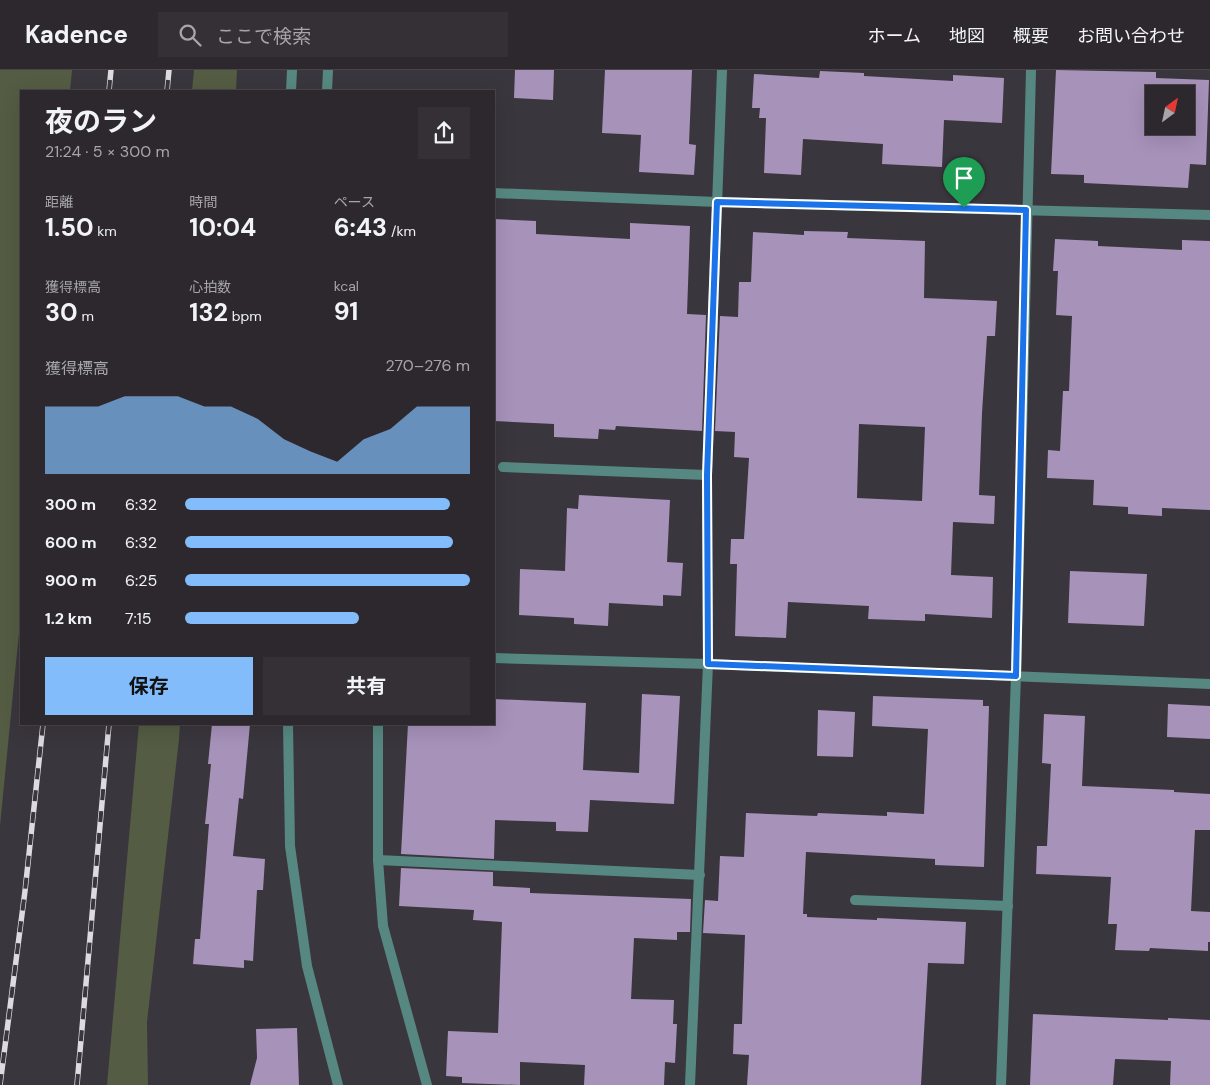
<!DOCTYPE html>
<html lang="ja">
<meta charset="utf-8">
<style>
:root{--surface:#2c282e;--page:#343036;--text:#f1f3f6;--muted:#a6a6aa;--line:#48444a;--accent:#82bcfa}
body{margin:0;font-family:"DM Sans","Noto Sans JP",sans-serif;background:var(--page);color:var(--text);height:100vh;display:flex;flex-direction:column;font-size:19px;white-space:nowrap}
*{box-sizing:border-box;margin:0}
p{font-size:16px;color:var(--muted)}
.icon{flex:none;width:28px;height:28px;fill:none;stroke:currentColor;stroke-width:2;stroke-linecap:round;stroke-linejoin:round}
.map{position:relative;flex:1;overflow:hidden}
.details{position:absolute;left:20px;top:20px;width:475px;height:635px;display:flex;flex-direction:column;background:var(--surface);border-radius:0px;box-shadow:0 5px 20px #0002,0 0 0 1px var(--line)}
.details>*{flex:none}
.needle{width:32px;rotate:33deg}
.fabs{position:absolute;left:1145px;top:15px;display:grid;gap:10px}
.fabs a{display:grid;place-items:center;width:50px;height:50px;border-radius:0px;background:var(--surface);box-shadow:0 5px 20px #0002,0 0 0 1px var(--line);font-size:25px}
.pin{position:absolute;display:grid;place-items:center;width:42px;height:42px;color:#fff;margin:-51px -21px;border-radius:50% 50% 50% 0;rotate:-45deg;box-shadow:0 0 5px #0007}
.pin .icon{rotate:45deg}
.round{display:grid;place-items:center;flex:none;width:52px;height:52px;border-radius:0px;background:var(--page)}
.overview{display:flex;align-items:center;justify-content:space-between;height:85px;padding:0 25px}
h1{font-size:28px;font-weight:700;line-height:38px}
.stats{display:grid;grid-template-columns:repeat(3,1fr);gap:8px;height:85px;padding:5px 25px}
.stats div{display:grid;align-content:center}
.stats b{font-size:25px;font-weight:700}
.stats small{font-size:14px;font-weight:400}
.stats p{font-size:14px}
.chart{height:140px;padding:10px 25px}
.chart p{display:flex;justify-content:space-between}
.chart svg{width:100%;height:90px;margin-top:5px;fill:var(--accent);opacity:.7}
.button{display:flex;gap:10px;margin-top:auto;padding:10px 25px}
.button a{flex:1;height:58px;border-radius:0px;background:var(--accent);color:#111;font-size:20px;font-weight:700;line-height:58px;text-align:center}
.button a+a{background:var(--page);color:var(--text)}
ul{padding:0 25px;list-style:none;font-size:16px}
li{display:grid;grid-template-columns:80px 60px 1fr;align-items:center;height:38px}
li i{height:12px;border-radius:6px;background:var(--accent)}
header{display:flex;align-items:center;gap:30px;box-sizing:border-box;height:70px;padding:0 25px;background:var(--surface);border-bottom:1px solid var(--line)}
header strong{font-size:24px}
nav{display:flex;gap:28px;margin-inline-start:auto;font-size:18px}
.search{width:350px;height:45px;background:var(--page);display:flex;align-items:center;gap:12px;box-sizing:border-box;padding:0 18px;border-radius:0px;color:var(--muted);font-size:19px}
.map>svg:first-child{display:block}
.green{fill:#545c43}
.building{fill:#a792ba;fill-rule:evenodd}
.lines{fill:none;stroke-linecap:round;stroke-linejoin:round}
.minor{stroke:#568881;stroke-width:10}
.tertiary{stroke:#568881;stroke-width:10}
.rail-casing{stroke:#dddae0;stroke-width:5.5}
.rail{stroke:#3a363d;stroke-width:4;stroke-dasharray:11;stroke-linecap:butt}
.route-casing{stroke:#fff;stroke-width:10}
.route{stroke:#1a73e8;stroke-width:6}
</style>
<header>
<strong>Kadence</strong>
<div class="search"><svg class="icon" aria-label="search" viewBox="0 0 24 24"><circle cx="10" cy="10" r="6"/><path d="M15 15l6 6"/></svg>ここで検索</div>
<nav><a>ホーム</a><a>地図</a><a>概要</a><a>お問い合わせ</a></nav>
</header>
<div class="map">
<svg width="1210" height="1015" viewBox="0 0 1210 1015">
<rect width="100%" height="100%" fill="#3a363d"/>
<g class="green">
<polygon points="0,0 72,0 70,21 21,21 21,542 0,756"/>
<polygon points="194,0 237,0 236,21 192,21"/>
<polygon points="139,654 180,654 179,669 147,952 148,1015 107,1015"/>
</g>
<g class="building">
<polygon points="515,0 554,0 553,30 514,28"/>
<polygon points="605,0 692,0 689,74 696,75 694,105 639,102 641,65 602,63"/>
<path d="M 1056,0 L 1156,2 L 1156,8 L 1209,10 L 1206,95 L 1190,94 L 1188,118 L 1084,113 L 1084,105 L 1051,104 ZM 1154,24 L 1186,24 L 1186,56 L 1154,56 Z"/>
<polygon points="820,1 864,3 864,6 953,11 953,5 1004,8 1002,53 944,50 942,97 882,94 883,74 803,69 801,105 764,103 766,48 759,48 760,38 752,38 754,4 819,8"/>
<polygon points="494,149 536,151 536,164 630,169 630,153 690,156 687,244 706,245 702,361 616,356 615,360 599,359 598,369 554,367 554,354 494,351"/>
<path d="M 804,161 L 848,162 L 847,168 L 925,171 L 924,228 L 997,231 L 995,266 L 987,266 L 982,343 L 979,425 L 995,426 L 994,454 L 953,452 L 951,505 L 993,507 L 992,548 L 925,544 L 925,551 L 868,549 L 869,536 L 788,532 L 786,568 L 735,566 L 737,494 L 730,494 L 731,469 L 744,469 L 749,388 L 734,387 L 735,362 L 715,361 L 720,246 L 738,247 L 739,212 L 751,212 L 753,162 L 804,165 ZM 859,354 L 925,357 L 922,431 L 857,428 Z"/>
<polygon points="1055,169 1098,171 1098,176 1182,180 1182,170 1210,171 1210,440 1162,438 1162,446 1128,444 1128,437 1093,435 1094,410 1047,408 1048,380 1060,381 1063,321 1069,321 1072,246 1056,245 1058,201 1053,201"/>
<polygon points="579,425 670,430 667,492 683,493 681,526 663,525 663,536 609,533 608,556 574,554 574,548 519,545 520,499 565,501 567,438 578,439"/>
<polygon points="1070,501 1147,504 1144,556 1068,553"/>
<polygon points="642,624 680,626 674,734 590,730 588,762 556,761 556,752 495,750 494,789 401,784 408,654 494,654 494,629 586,633 583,700 639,703"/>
<polygon points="873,626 983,630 983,636 989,636 984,797 935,795 935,789 806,782 803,844 807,844 807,847 877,850 877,848 966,852 964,894 928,893 921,1015 747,1015 749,985 733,984 734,954 742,954 745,865 703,863 705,830 718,831 720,786 744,787 746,743 817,746 818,743 887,746 887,742 924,744 928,659 872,656"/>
<polygon points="1168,634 1210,636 1210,669 1167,667"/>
<polygon points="818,640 855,642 853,687 817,686"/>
<polygon points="1044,644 1085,646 1082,716 1174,720 1174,722 1210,724 1210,760 1195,760 1191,841 1210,842 1210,872 1208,872 1208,881 1150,878 1149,881 1115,880 1117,854 1108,854 1111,807 1036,804 1037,776 1047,776 1051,694 1042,693"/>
<polygon points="212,654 250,654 243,729 239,728 233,786 265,789 263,820 257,820 253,891 244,890 244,898 193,894 195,869 200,869 209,754 205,754 211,694 208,694"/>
<polygon points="401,798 493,802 493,816 530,818 530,823 691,829 690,862 677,862 677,870 634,868 631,929 674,930 673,954 677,954 675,993 665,992 664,1015 584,1015 585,995 520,992 520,1015 462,1013 462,1007 446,1006 448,961 498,963 502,852 473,850 474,840 399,836"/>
<polygon points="1033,944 1168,950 1168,948 1210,950 1210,1015 1170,1015 1171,991 1115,989 1113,1015 1030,1015"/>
<polygon points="297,958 299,1015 250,1015 257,988 256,959"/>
</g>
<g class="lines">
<g class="minor">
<polyline points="327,21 328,0"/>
<polyline points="494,123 717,132 1210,145"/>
<polyline points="503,397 707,405"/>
<polyline points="494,588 708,594 1210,614"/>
<polyline points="378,654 378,790 383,856 427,1015"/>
<polyline points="378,790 700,805"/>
<polyline points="855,830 1008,836"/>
<polyline points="690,1015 708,594 707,405 722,0"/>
<polyline points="1001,1015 1016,606 1031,0"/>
</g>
<g class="tertiary">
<polyline points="291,21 292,0"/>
<polyline points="288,654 290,776 307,896 338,1015"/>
</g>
<defs>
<g id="rail">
<polyline points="109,21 111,0"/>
<polyline points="167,21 169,0"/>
<polyline points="0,1015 25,821 43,654"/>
<polyline points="77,1015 109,654"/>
</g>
</defs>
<use href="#rail" class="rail-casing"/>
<use href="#rail" class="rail"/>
</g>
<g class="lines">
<defs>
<polygon id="route" points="717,132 1026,140 1016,606 708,594 707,405"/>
</defs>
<use href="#route" class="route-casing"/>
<use href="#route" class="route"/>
</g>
</svg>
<div class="fabs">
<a><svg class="needle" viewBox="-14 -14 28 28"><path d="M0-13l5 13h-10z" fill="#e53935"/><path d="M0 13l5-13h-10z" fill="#a6a6aa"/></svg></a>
</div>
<div class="pin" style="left:964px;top:138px;background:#1e9e55"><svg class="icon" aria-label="arrive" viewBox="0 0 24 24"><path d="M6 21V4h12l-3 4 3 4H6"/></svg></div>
<section class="details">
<div class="overview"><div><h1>夜のラン</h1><p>21:24 · 5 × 300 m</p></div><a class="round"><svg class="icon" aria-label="share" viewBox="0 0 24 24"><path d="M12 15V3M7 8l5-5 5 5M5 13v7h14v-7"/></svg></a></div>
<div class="stats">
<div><p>距離</p><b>1.50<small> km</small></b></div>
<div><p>時間</p><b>10:04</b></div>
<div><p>ペース</p><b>6:43<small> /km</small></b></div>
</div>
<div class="stats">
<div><p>獲得標高</p><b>30<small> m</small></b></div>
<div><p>心拍数</p><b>132<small> bpm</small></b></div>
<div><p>kcal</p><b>91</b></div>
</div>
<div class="chart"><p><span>獲得標高</span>270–276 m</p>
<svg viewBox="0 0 160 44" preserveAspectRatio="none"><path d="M0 44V11L10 11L20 11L30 6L40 6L50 6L60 11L70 11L80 17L90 27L100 33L110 38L120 27L130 22L140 11L150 11L160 11V44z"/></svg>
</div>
<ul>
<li><b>300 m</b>6:32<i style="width:93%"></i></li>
<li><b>600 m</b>6:32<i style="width:94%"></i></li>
<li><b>900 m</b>6:25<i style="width:100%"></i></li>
<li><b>1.2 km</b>7:15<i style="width:61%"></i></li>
</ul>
<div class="button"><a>保存</a><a>共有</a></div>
</section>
</div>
